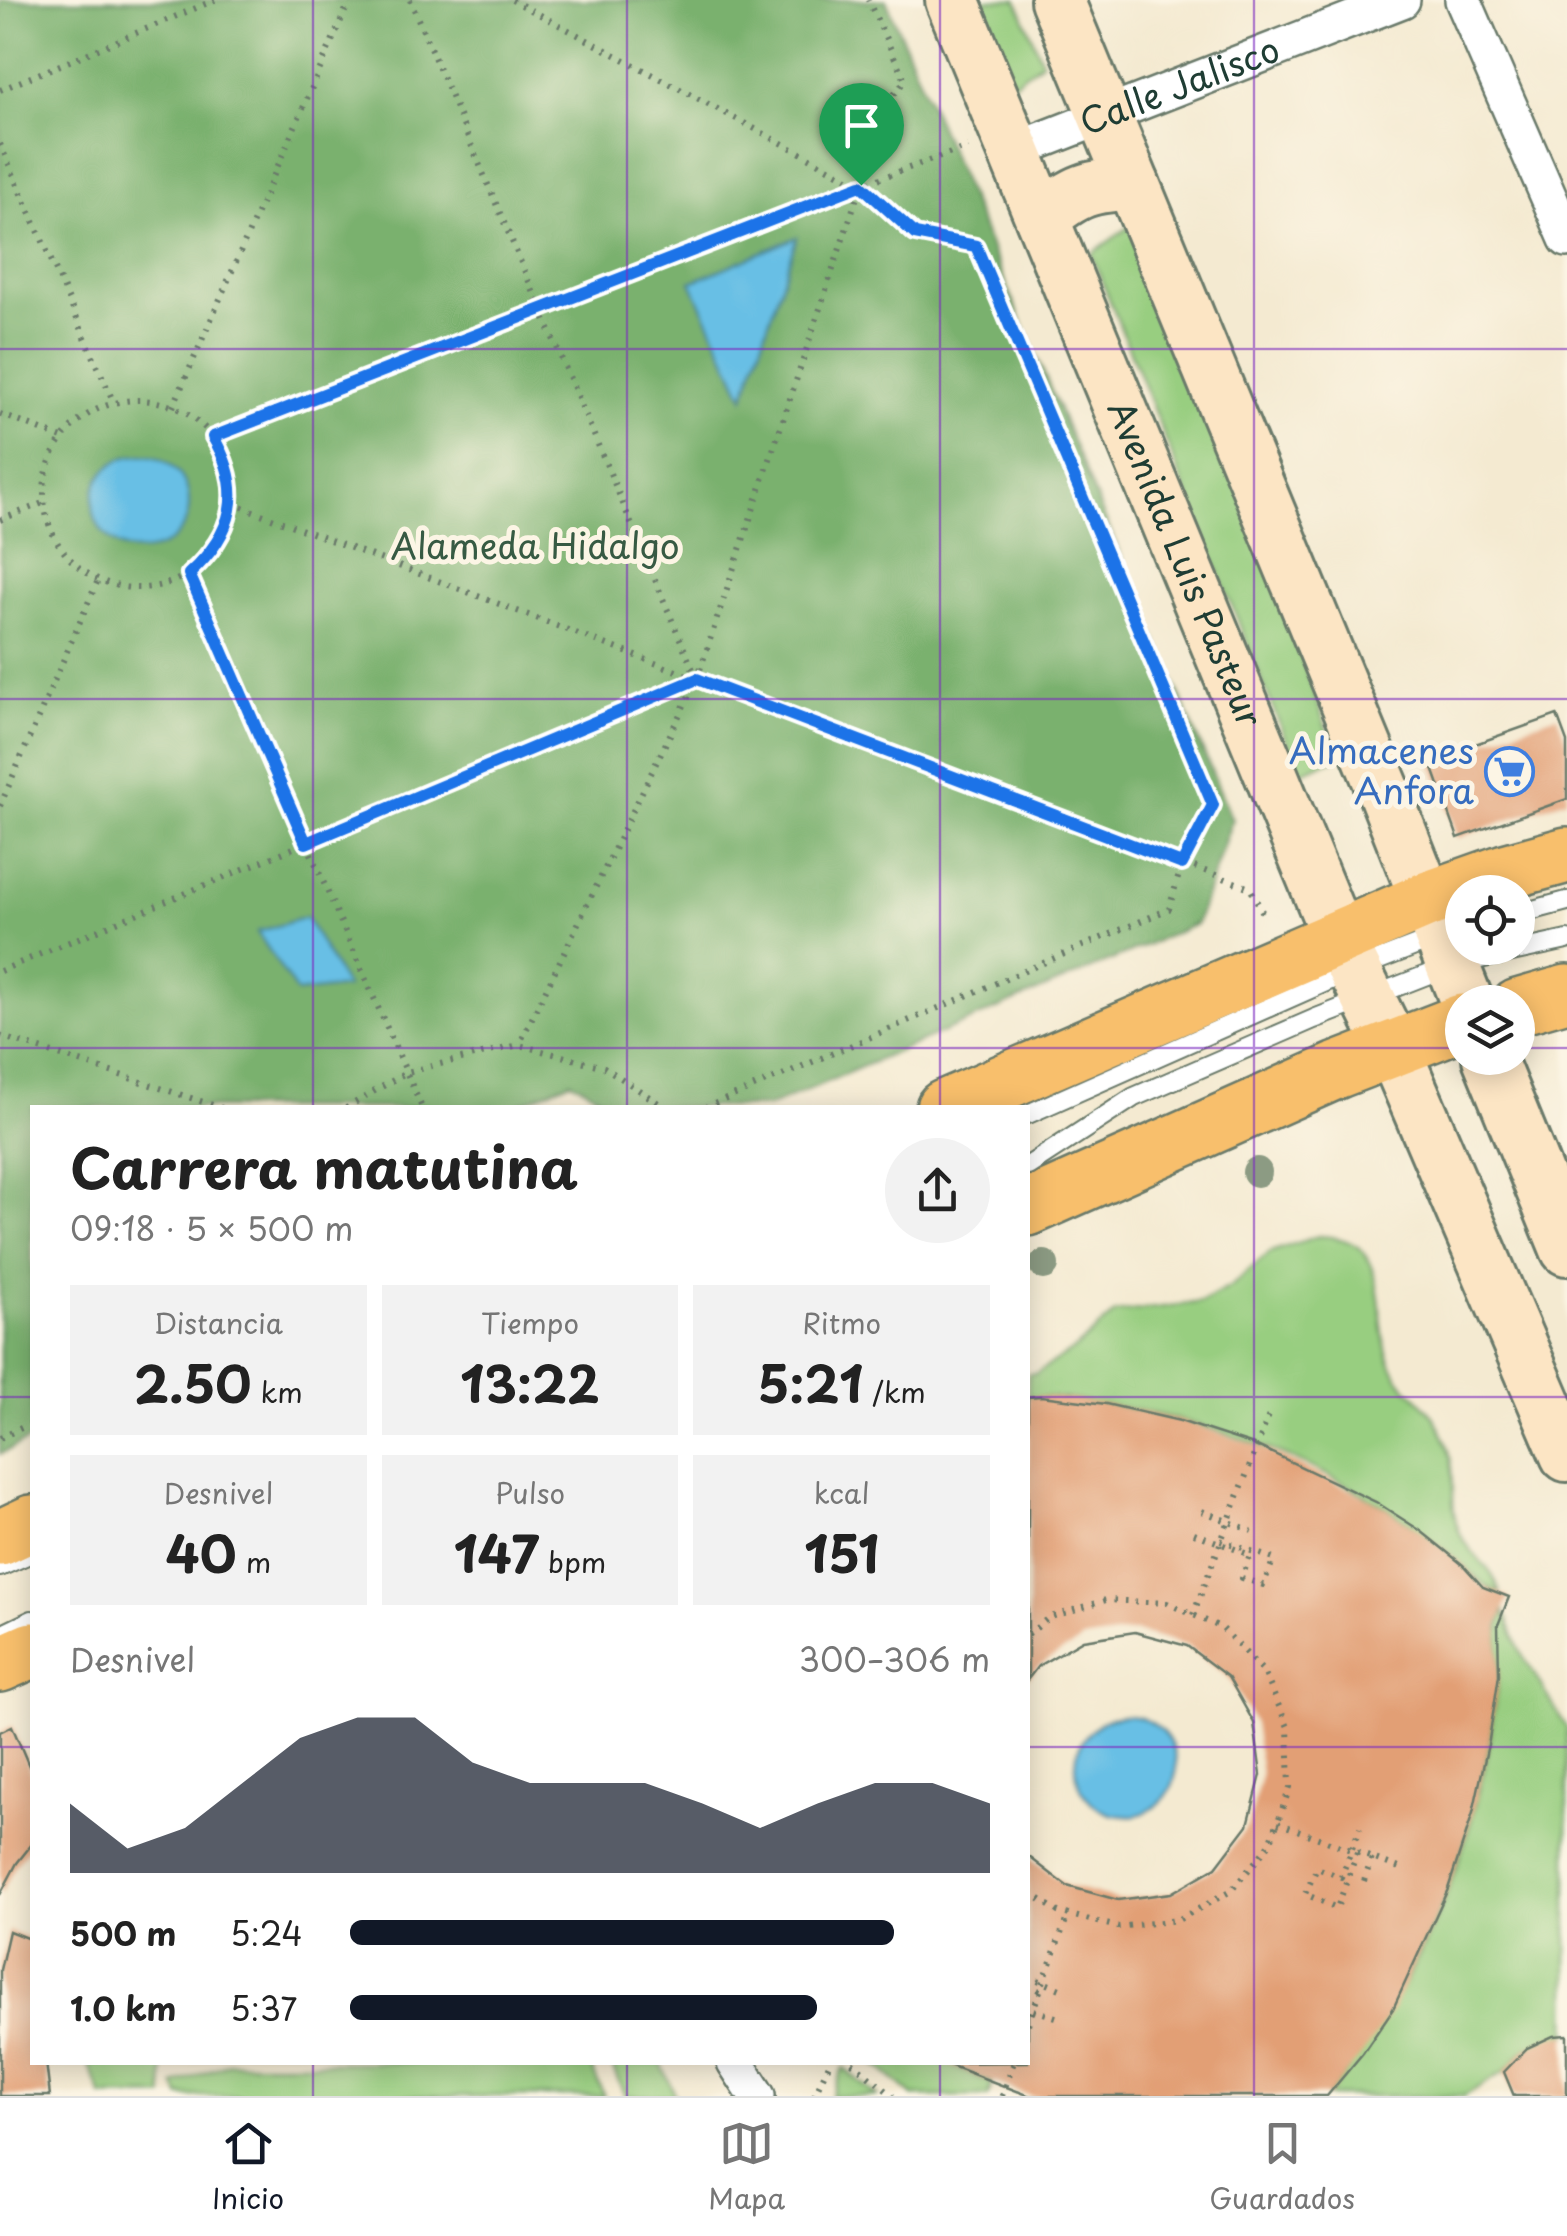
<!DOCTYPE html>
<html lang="es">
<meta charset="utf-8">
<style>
:root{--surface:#fff;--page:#f2f2f2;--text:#222;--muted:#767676;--line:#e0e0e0;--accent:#111827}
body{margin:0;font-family:"Playpen Sans",sans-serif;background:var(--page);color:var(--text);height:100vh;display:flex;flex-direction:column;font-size:38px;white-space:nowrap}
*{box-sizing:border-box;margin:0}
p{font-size:32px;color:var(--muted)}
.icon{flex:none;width:55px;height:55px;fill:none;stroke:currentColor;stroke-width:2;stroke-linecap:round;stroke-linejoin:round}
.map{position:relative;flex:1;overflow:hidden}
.sheet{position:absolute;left:30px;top:1105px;width:1000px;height:960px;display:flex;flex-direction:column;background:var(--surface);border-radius:0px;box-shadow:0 5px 25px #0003}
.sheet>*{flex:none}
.controls{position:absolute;left:1445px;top:875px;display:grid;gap:20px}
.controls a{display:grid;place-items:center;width:90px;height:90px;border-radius:50%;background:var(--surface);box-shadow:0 5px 25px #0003;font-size:50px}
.pin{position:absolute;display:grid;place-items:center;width:85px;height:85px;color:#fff;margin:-102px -42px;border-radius:50% 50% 50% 0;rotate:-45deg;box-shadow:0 0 10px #0007}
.pin .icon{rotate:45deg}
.round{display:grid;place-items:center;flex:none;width:105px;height:105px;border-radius:52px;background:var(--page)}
.overview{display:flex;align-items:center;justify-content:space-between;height:170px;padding:0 40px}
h1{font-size:55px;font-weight:700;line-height:75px}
.figures{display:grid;grid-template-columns:repeat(3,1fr);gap:15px;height:170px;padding:10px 40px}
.figures div{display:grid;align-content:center;border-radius:0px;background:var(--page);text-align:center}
.figures b{font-size:50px;font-weight:700}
.figures small{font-size:28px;font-weight:400}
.figures p{font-size:28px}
.chart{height:280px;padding:20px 40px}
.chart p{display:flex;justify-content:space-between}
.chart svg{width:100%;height:180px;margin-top:10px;fill:var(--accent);opacity:.7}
ul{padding:0 40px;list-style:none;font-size:32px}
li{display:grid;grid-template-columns:160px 120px 1fr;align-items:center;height:75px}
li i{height:25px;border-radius:12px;background:var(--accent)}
.tab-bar{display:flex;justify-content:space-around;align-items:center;height:140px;border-top:2px solid var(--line);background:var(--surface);font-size:28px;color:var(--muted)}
.tab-bar a{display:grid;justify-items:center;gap:5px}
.tab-bar .active{color:var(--accent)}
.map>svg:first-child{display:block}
.green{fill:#98ce80;stroke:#5c865a;stroke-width:2.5}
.forest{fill:#7ab16e;stroke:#4c7751;stroke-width:2.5}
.water{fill:#68bfe5;stroke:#447e8c;stroke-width:2.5}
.building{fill:#e29f74}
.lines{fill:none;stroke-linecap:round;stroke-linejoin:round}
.lane-casing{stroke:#6a7a6b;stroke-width:22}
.street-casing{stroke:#6a7a6b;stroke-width:40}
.secondary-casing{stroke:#6a7a6b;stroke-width:58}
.primary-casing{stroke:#6a7a6b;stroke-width:60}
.path{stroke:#6a7a6b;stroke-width:6;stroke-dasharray:2.5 8;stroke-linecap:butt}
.lane{stroke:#fff;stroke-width:18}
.street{stroke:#fff;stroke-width:35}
.secondary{stroke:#fce5c4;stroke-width:52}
.primary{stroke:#f8bf6c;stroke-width:55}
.tree{fill:#8c9b83}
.route-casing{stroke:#fff;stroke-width:20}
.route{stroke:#1a73e8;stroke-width:12}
.grid{fill:none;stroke:#7b2cbf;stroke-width:2.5;stroke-opacity:0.55}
.labels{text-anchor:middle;stroke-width:10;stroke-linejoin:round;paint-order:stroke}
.street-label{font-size:35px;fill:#1f3d34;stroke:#fcf5e5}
.park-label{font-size:35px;fill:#375a43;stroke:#fcf5e5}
.shop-label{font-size:35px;fill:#366cbe;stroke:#fcf5e5;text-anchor:end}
</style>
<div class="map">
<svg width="1567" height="2096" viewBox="0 0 1567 2096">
<rect width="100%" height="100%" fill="#fcf5e5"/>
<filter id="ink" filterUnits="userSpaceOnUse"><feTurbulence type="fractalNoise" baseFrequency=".01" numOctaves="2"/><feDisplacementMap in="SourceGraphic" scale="20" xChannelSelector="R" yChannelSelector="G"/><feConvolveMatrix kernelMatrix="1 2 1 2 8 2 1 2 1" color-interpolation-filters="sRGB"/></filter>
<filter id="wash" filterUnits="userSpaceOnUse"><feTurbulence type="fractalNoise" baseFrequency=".0048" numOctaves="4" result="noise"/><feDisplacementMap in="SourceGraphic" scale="40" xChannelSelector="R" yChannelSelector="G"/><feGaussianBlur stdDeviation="2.25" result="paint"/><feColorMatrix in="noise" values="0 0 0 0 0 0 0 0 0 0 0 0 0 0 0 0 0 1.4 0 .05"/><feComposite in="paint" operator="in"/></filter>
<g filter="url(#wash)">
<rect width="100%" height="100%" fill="#f4ead1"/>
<g class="green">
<polygon points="976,0 1017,0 1042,61 1011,85"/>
<polygon points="1146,215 1337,758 1299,773 1091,254"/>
<path d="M 1318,1236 C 1335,1236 1357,1241 1366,1256 C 1387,1294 1375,1328 1392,1366 C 1400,1386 1418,1396 1431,1413 C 1438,1423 1447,1442 1450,1455 C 1457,1483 1447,1510 1462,1537 C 1474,1558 1494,1569 1500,1593 C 1482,1586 1474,1574 1458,1561 C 1439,1545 1419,1529 1397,1515 C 1308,1456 1194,1416 1089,1402 C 1068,1399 1048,1395 1028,1397 L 1028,1374 L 1035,1374 L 1076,1348 L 1115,1313 L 1202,1302 L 1231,1286 L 1270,1252 Z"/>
<path d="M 1504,1610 L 1520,1651 L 1567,1728 L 1567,2035 L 1527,2048 L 1504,2072 L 1464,2096 L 1327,2096 C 1413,1993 1467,1870 1490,1738 C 1493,1718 1496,1698 1498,1678 C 1500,1654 1495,1632 1504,1610 Z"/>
<polygon points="589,2062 604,2096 180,2096 175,2085 229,2063"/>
<polygon points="88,2063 163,2063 164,2096 102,2096"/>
<polygon points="611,2063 661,2063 675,2096 625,2096"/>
<polygon points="874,2063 944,2063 992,2083 988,2096 913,2096"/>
<polygon points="843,2068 877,2096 831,2096"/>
</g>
<polygon class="forest" points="0,0 886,0 1232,820 1196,924 768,1107 618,1107 571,1081 511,1108 32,1108 32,1439 0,1454"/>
<g class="water">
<polygon points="797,237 744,397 691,282"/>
<circle cx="141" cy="503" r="48"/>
<polygon points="306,917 346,987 297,993 257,932"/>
<circle cx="1126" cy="1766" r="50"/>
</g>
<g id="blocks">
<g class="building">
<polygon points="1557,715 1567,742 1567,799 1458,838 1430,760"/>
<polygon points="1041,1396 1106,1404 1180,1421 1257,1446 1376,1502 1421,1531 1463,1565 1483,1587 1509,1597 1498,1625 1499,1675 1489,1740 1473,1813 1448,1889 1393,2009 1363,2053 1327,2096 1030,2096 944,2063 1028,2062 1028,1856 1067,1886 1118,1900 1171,1893 1216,1867 1248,1825 1261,1775 1254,1723 1228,1677 1187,1646 1135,1632 1083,1640 1038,1666 1028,1679 1028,1397"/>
<polygon points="12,1726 32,1773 32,1844 17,1863 0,1895 0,1732"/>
<polygon points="9,1931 32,1940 32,2062 46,2062 50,2096 0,2096 0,1970"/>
<polygon points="1567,2035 1567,2096 1514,2096 1504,2072 1527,2048 1553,2036"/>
</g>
</g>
</g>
<g filter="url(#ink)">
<use href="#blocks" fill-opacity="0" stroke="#6a7a6b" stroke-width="2.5"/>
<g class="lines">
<defs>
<g id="lane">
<polyline points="1518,914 1567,901"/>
<polyline points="1028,1114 1353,970 1438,937"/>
<polyline points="1028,1166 1134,1097 1314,1019 1452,965 1567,940"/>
<polyline points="0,1567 27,1555"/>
<polyline points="5,1633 32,1620"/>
</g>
<g id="street">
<polyline points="1463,0 1567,239"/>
<path id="s1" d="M 1014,151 L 1402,0"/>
<polyline points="735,2062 757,2096"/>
</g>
<g id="secondary">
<path id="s2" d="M 952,0 L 1338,937 L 1393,1048 L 1567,1455"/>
<polyline points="1057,0 1385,794 1467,1002"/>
<path d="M 1042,218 C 1076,190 1090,185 1133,184"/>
<polyline points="1489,1058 1567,1249"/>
</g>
<g id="primary">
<polyline points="1518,1007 1567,993"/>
<polyline points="944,1108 1426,900 1505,872 1567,855"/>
<polyline points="1028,1208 1338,1070 1462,1022"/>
<polyline points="0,1538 32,1523"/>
<polyline points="0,1664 32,1650"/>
</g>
</defs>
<use href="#lane" class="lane-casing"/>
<use href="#street" class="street-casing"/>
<use href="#secondary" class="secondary-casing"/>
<use href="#primary" class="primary-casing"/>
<g class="path">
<polyline points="512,0 861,185 697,679 519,1045"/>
<polyline points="0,90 215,0"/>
<polyline points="0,144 114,403"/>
<circle cx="138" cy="494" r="94"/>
<polyline points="173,407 350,0"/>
<polyline points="0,414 62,438"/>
<polyline points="213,437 861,185 968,147"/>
<polyline points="232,503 1250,888 1266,919"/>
<polyline points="0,520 43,503"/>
<polyline points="189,574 422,1108"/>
<polyline points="0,806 98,580"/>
<polyline points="0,971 697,679 410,0"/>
<polyline points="0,1036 222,1108"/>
<polyline points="346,1108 407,1072 519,1045 604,1067 666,1108"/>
<polyline points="705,1108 1169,909 1182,864 1213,805 975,246 915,234 861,185 868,130 905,80 868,0"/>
<polyline points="0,1438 32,1423"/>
<polyline points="1202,1511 1252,1531"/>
<polyline points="1194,1533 1250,1555 1242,1578 1263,1585 1274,1559 1220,1540"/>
<polyline points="1193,1615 1269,1415"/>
<polyline points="1028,1635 1048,1618 1106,1600 1167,1603 1222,1628 1264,1672 1288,1727 1290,1787 1270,1844 1231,1891 1178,1920 1118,1927 1058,1912 1028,1891"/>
<polyline points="1278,1823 1402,1869"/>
<polyline points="1357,1853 1337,1908 1305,1894 1317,1868 1341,1877 1360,1828"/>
<polyline points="1364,1881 1372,1858 1368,1857"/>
<polyline points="1028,1976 1065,1991"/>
<polyline points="1028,1986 1040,1991"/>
<polyline points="1056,2017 1033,2010 1068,1915"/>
<polyline points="1028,2024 1034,2007"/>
<polyline points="852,2062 893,2096"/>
<polyline points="814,2096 830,2062"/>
<polyline points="1002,2096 1014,2062"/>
</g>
<use href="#lane" class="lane"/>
<use href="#street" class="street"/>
<use href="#secondary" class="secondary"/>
<use href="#primary" class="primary"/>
</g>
<g class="tree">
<circle cx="1257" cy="1172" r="15"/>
<circle cx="1044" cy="1265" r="15"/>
</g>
</g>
<g class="lines" filter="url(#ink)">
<defs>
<path id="route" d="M 861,185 L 915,234 L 976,246 L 1213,805 L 1182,864 L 697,679 L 306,843 L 189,574 C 234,533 245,491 213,437 Z"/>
</defs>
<use href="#route" class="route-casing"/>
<use href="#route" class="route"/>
</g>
<path class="grid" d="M 313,0 L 313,1108M 627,0 L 627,1108M 940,0 L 940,1108M 1254,0 L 1254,2096M 0,349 L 1567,349M 0,699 L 1567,699M 0,1048 L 1462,1048M 1518,1048 L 1567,1048M 0,1397 L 32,1397M 1028,1397 L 1567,1397M 0,1747 L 32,1747M 1028,1747 L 1567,1747M 313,2062 L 313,2096M 627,2062 L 627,2096M 940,2062 L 940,2096"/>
<defs>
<symbol id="supermarket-ring" viewBox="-11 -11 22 22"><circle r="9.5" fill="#fcf5e5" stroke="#3f7fe0" stroke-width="1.5"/><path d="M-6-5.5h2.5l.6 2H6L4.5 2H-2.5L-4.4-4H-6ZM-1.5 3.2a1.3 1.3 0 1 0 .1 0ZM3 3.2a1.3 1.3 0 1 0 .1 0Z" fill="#3f7fe0"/></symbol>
</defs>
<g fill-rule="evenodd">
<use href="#supermarket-ring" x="1482" y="744" width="55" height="55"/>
</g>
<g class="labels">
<g class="street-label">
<text dy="12" stroke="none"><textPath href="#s1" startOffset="178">Calle Jalisco</textPath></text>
<text dy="12" stroke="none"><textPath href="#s2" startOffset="610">Avenida Luis Pasteur</textPath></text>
</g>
<g class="park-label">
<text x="535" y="559">Alameda Hidalgo</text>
</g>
<g class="shop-label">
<text x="1474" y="764">Almacenes<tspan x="1474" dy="40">Anfora</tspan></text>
</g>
</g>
</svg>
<div class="controls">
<a><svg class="icon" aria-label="locate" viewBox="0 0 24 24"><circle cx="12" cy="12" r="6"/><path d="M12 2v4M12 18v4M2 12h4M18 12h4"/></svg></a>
<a><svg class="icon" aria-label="layers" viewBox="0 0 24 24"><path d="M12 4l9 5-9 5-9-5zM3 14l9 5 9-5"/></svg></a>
</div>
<div class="pin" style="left:861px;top:185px;background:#1e9e55"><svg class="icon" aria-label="arrive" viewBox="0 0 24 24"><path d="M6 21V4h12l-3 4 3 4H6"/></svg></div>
<section class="sheet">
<div class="overview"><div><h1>Carrera matutina</h1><p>09:18 · 5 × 500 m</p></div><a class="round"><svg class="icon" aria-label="share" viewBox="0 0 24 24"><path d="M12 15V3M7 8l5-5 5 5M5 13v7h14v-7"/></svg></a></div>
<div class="figures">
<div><p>Distancia</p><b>2.50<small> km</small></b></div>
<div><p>Tiempo</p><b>13:22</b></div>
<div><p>Ritmo</p><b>5:21<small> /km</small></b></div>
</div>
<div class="figures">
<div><p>Desnivel</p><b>40<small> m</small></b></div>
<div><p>Pulso</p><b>147<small> bpm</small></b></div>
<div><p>kcal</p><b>151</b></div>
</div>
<div class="chart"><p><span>Desnivel</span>300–306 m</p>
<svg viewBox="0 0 160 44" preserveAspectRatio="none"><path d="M0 44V27L10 38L20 33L30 22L40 11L50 6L60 6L70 17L80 22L90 22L100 22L110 27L120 33L130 27L140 22L150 22L160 27V44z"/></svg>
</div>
<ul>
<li><b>500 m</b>5:24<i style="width:85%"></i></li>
<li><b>1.0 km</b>5:37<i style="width:73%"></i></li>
</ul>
</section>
</div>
<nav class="tab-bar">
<a class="active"><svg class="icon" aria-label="home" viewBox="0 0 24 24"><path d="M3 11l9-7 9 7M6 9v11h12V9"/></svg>Inicio</a>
<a><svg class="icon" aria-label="map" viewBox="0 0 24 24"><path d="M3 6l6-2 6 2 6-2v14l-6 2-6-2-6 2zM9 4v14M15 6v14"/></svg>Mapa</a>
<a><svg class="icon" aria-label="saved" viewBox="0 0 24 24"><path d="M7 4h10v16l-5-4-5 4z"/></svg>Guardados</a>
</nav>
